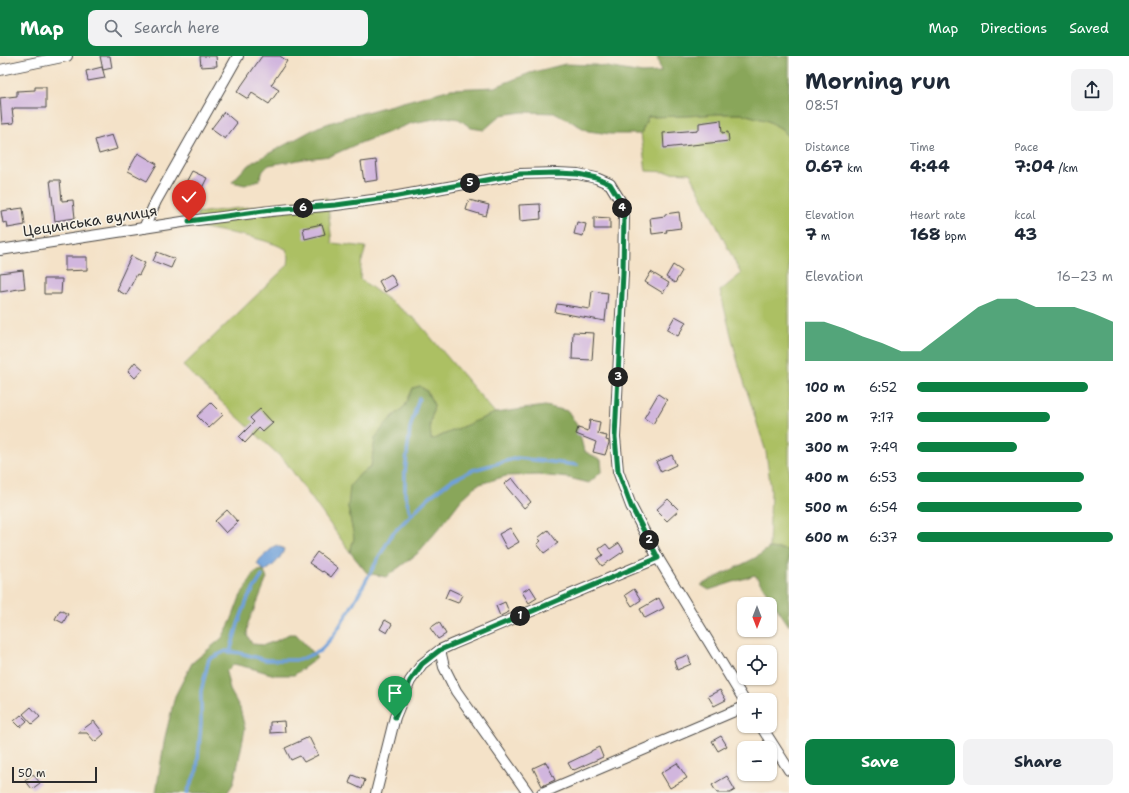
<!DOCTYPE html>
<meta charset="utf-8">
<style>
:root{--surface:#fff;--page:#f2f2f3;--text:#1f2937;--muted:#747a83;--accent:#0b8043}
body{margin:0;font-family:"Shantell Sans",sans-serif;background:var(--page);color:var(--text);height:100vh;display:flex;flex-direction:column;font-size:15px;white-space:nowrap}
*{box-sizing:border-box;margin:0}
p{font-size:13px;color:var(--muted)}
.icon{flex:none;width:22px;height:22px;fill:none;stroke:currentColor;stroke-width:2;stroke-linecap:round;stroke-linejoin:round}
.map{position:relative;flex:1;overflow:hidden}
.sheet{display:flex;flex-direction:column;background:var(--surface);width:340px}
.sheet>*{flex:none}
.needle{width:26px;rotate:180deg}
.fabs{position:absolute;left:737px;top:541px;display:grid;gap:8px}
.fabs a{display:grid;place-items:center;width:40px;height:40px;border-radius:8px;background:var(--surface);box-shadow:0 1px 3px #0004;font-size:20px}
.scale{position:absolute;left:12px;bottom:10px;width:85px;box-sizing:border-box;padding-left:4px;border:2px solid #2b2b2b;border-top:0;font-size:11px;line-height:14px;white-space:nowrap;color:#2b2b2b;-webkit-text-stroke:3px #f7f3e8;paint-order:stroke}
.pin{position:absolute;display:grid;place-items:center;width:34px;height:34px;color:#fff;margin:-41px -17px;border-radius:50% 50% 50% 0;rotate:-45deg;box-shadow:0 0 4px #0007}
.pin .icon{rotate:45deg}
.km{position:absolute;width:20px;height:20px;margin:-10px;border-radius:50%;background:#222;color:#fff;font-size:11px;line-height:20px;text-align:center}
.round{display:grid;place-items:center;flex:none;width:42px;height:42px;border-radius:8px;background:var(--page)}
.summary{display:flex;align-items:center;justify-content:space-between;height:68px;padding:0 16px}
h1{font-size:22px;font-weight:700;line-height:30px}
.stats{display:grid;grid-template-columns:repeat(3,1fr);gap:6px;height:68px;padding:4px 16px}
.stats div{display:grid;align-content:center}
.stats b{font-size:17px;font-weight:700}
.stats small{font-size:11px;font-weight:400}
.stats p{font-size:11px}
.chart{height:112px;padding:8px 16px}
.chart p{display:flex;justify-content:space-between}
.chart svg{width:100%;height:72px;margin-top:4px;fill:var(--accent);opacity:.7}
.cta{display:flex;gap:8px;margin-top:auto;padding:8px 16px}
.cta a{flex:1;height:46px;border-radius:8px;background:var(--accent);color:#fff;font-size:16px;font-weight:700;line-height:46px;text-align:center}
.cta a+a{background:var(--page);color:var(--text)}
ul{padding:0 16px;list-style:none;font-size:13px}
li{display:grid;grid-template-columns:64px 48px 1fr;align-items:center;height:30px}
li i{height:10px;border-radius:5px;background:var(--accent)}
header{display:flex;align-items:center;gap:24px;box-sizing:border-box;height:56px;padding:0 20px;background:var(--accent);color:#fff}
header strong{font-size:19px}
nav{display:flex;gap:22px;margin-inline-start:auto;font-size:14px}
.search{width:280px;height:36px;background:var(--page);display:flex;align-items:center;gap:10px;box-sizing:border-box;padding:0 14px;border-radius:8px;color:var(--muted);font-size:15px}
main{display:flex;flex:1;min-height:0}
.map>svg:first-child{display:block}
.green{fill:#acc064;stroke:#6c7648}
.forest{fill:#89a65a;stroke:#5a6842}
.water{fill:#70a1da;stroke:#4e6682}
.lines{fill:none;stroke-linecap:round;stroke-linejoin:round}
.stream{stroke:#70a1da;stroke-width:3.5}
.building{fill:#d1b6de}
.minor-casing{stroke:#494643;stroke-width:12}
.minor{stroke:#fff;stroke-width:10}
.route-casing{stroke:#fff;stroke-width:8}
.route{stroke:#0b8043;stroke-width:5}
.labels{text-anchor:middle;stroke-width:3;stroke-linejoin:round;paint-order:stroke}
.street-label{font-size:15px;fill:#2b2b2b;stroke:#f7f3e8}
</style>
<header>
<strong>Map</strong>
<div class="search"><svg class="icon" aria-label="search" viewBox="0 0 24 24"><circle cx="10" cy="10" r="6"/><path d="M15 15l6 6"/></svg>Search here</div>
<nav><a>Map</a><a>Directions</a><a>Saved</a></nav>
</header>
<main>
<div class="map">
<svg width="789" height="737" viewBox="0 0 789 737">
<rect width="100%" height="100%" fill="#f7f3e8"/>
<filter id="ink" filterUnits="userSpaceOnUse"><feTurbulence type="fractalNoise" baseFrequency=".025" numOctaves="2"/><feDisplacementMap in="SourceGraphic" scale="8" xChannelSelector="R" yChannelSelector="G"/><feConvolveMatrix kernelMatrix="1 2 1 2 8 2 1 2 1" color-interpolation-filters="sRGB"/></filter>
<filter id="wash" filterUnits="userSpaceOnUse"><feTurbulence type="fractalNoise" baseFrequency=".012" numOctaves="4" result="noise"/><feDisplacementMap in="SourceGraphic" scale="16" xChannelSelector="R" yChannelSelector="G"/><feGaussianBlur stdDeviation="0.9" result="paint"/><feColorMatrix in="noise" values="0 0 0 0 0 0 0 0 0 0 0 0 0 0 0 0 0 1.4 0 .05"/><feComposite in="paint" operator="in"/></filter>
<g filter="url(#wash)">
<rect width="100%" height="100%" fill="#f4e2c8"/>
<g class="green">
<polygon points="719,58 743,58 768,65 782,73 789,82 789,494 769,492 771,434 766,396 737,303 720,235 741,218 690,117 646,115 641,78 647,61 686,60"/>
<path d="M 327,142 L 332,187 L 366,191 L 361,208 L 360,223 L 416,264 L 495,357 L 431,384 L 430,369 L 434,349 L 427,335 L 420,330 L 413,332 L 405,350 L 388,365 L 373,400 L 371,411 L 360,418 L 348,451 L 354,482 L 350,496 L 285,405 L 183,310 L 288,209 L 289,201 L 286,193 C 259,180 227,177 198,171 L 197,157 Z"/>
</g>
<g class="forest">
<polygon points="657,0 789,0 789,82 782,73 768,65 743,58 719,58 686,60 648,61 641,78 610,78 588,75 556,57 523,56 501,59 484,74 471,72 459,63 446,61 412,67 355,89 330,100 304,103 269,109 263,115 259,124 245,129 232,126 242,115 253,106 318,71 344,62 451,33 495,31 530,17 565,8 595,9 642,17 661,16"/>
<polygon points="420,330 427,336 434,349 430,369 431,384 495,357 545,350 568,355 578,371 584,395 601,404 602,415 589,427 569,422 539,419 506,420 477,429 461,444 442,469 417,498 386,521 367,517 350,496 354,482 348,451 350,430 360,418 371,411 375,382 388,365 405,350 413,332"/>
<polygon points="769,492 789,494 789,570 755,519 709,534 701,529 755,502"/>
<polygon points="263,514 267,522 257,547 248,567 247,579 252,588 264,589 276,585 289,578 296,578 317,602 294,619 275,619 254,613 234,608 226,616 230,634 240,652 245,673 238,708 233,728 227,737 156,737 165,681 175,640 192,607 222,582 231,565 240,541 255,516"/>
</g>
<path class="water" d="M 276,489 L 284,493 C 282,501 273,511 265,515 L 257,508 L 260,503 Z"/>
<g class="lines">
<g class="stream">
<polyline points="411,459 405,439 405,416 410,372 419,342"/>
<polyline points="230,596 238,568 248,542 262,520"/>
<polyline points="187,737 197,714 201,668 201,635 209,603 226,595 240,597 266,604 299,604 320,595 334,579 349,555 392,478 428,442 452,424 473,414 517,402 577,409"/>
</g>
</g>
<g id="blocks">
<g class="building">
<polygon points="100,0 110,0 112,12 103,14"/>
<polygon points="200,0 216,0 217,10 201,11"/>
<polygon points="262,0 280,0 287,5 271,29 279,34 269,48 252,37 248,43 237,36"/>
<polygon points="102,11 105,22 88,25 86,15"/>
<polygon points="35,31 46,31 46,52 14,52 14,53 12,53 14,67 2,68 0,42 17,40 17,35 35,34"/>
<polygon points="224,56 237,67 225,83 211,73"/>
<polygon points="721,64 722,77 728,76 729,85 664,92 663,77 699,74 699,67"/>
<polygon points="112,79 117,93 99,98 95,84"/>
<polygon points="138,97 157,108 147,125 128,115"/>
<polygon points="376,104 378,124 364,126 361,106"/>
<polygon points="192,115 207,122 200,136 185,128"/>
<polygon points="50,124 60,124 62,145 73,144 75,162 55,165"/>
<polygon points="469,144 489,149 486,160 466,154"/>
<polygon points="540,148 541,163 520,165 519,149"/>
<polygon points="23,152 25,169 8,172 7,166 3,167 1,155"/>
<polygon points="679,156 681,172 666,174 667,176 652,178 650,162 665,160 665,158"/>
<polygon points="594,161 610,162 610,173 594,173"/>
<polygon points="577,166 586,168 583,180 574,178"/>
<polygon points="322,168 325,178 305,183 303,172"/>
<polygon points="157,196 175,203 171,212 153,205"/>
<polygon points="131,200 145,207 139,219 137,218 126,239 117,234 119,229 118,228"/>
<polygon points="65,201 87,201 87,214 65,215"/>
<polygon points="673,209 682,215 675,227 666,221"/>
<polygon points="23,214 25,232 0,236 0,217"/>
<polygon points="651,216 669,227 663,237 645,226"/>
<polygon points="391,218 397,229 385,236 379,225"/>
<polygon points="44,223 62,223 61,238 44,238"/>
<polygon points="592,235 608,237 605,265 555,256 557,248 590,253"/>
<polygon points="675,260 686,266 678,280 667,274"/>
<polygon points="573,276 594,277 592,304 572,303"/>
<polygon points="135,306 143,313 135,322 128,315"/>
<polygon points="658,338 667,344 653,368 644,362"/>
<polygon points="211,347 223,359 209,372 197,360"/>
<polygon points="260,353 273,367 263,376 259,372 245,387 239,381 254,366 250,362"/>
<polygon points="590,364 600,366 598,378 607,380 606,384 609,385 609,387 605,399 593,396 596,386 576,378 578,372 588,375"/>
<polygon points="672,399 676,409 661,416 656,406"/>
<polygon points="512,422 531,446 524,452 504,428"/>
<polygon points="668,443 679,454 667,465 656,454"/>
<polygon points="227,454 238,466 226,477 215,465"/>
<polygon points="510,472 519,486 507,493 499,478"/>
<polygon points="548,474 558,487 544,497 537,488 541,485 538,482"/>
<polygon points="619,487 624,495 602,510 597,503 603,499 599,493 606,488 610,493"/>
<polygon points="317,496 338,512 331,521 323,515 322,516 309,507"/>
<polygon points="530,531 537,542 529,547 522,536"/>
<polygon points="449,533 462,539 458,547 445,542"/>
<polygon points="634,533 641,544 632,550 625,539"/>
<polygon points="659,542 664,552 645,562 640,553"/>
<polygon points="505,546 509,556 500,560 496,550"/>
<polygon points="60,554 68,558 63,567 55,563"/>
<polygon points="385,564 392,568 387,577 380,573"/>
<polygon points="439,566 446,578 438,583 430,572"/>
<polygon points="688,599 691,608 677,614 674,604"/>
<polygon points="720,634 726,644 714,650 708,640"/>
<polygon points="31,651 40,661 32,668 23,658"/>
<polygon points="21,659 27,665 20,671 14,665"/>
<polygon points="94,665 104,678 95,686 87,677 78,677"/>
<polygon points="284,665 285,676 270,677 270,666"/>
<polygon points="721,680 727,690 718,695 712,685"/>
<polygon points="309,681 318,699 304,706 300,700 291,704 285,692"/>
<polygon points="599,691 603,701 574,714 573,713 572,714 568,707 591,696 591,695"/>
<polygon points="546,706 555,724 542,730 533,712"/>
<polygon points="677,707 687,722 670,732 661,717"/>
<polygon points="33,718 40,727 32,733 25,724"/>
<polygon points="352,719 365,724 362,733 349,727"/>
<polygon points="727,720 735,734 730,737 717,737 712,729"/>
</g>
</g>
</g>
<g filter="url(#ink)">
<use href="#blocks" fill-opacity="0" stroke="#494643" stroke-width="1"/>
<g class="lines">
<defs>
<g id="minor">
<polyline points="0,14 67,0"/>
<polyline points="144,172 156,145 238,0"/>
<polyline points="0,194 189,165 271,155 336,149 387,142 520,118 557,117 578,118 596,122 610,128 621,146 624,159 623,217 615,381 618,415 631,450 658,502 744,644"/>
<polyline points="440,594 444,611 456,635 528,737"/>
<polyline points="761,670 789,714"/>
<polyline points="376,737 395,661 410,625 422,608 440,594 453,588 658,502"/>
<polyline points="542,737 744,651"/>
</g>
</defs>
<use href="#minor" class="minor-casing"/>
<use href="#minor" class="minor"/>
</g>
</g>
<g class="lines" filter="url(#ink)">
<defs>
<polyline id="route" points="189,165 271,154 336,149 387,142 520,118 557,117 578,118 596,122 610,128 621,146 624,159 623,217 615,381 618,415 631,450 658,502 440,594 422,608 410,625 395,661"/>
</defs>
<use href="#route" class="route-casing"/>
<use href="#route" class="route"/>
</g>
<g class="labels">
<g class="street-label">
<text transform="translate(90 165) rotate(-9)" y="5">Цецинська вулиця</text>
</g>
</g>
</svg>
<div class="fabs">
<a><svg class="needle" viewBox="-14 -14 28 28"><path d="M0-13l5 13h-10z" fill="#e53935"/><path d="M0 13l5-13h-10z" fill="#747a83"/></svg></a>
<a><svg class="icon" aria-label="locate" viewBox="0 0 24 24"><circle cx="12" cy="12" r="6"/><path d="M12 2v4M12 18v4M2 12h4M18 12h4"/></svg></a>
<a>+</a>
<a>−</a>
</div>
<div class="scale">50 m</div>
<div class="pin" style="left:395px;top:661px;background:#1e9e55"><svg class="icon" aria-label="arrive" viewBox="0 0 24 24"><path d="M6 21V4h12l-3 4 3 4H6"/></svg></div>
<div class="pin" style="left:189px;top:165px;background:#d93025"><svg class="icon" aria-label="check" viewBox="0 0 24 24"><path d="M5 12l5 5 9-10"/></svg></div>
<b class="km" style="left:520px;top:560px">1</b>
<b class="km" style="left:649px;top:484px">2</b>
<b class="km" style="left:618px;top:321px">3</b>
<b class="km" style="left:622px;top:152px">4</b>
<b class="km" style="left:470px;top:127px">5</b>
<b class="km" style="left:303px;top:152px">6</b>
</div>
<section class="sheet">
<div class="summary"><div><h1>Morning run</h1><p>08:51</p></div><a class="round"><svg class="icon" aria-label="share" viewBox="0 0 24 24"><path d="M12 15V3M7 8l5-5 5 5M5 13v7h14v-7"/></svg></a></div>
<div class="stats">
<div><p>Distance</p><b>0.67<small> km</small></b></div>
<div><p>Time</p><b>4:44</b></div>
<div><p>Pace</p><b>7:04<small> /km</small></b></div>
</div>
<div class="stats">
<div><p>Elevation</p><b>7<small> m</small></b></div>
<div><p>Heart rate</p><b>168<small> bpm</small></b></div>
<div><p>kcal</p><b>43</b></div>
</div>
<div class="chart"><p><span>Elevation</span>16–23 m</p>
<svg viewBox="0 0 160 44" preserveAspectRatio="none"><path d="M0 44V20L10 20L20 24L30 29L40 33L50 38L60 38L70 29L80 20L90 11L100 6L110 6L120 11L130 11L140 11L150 15L160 20V44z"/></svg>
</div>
<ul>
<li><b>100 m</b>6:52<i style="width:87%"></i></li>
<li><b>200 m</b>7:17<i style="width:68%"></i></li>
<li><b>300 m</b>7:49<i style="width:51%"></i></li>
<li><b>400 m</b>6:53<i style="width:85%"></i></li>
<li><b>500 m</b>6:54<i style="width:84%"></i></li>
<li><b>600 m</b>6:37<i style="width:100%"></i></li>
</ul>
<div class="cta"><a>Save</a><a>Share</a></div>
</section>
</main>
